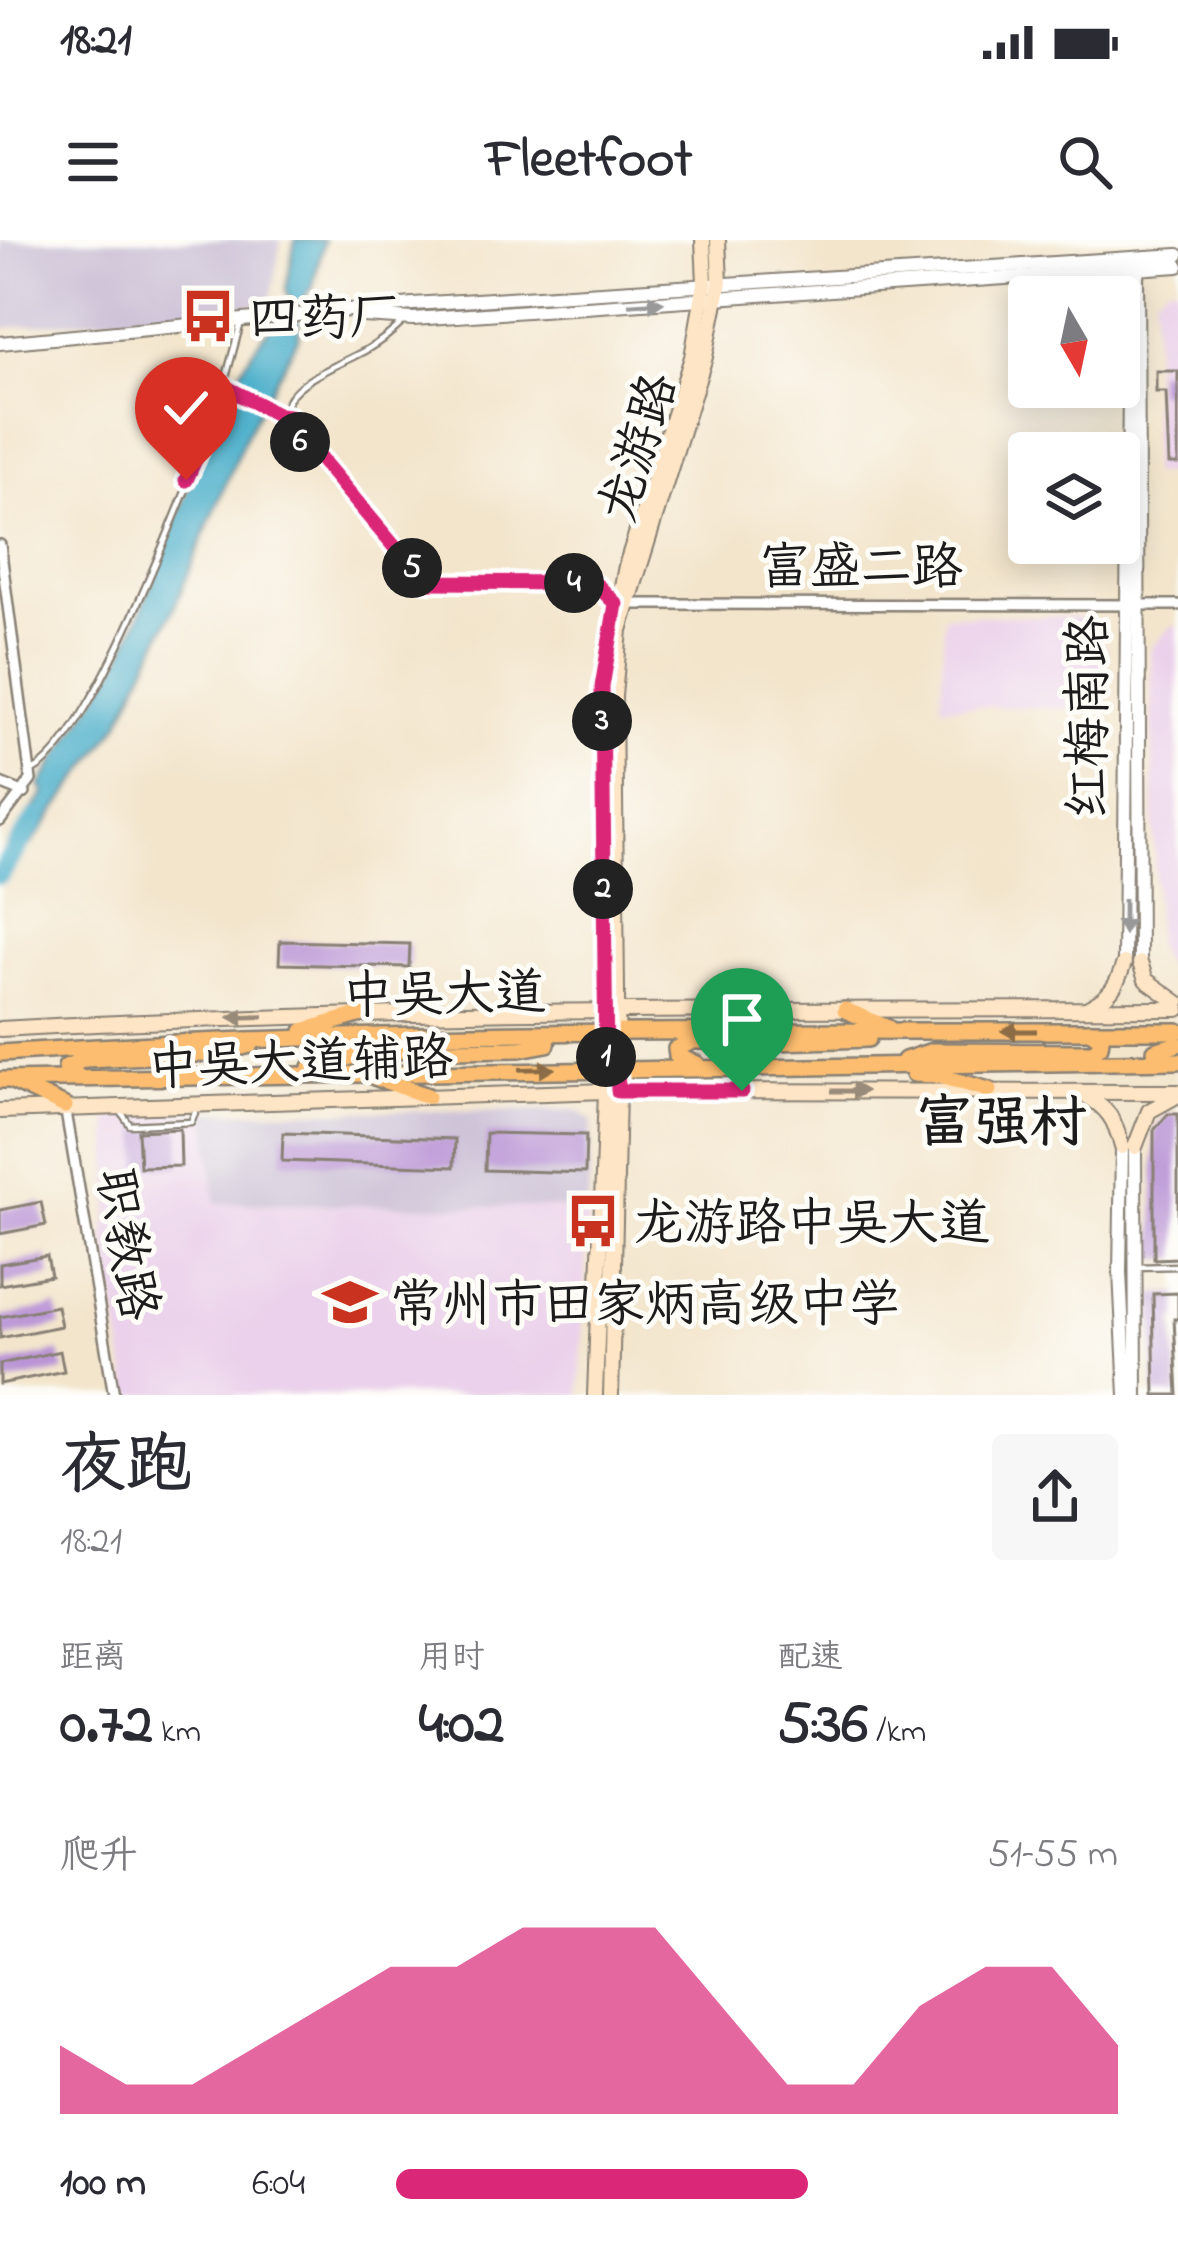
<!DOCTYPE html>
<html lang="zh">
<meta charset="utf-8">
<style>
:root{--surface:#fff;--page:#f7f7f7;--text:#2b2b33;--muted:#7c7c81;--accent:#db2777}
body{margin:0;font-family:"Indie Flower","LXGW WenKai TC",sans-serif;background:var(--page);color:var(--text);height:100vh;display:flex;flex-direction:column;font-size:45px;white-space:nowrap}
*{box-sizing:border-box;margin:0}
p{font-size:39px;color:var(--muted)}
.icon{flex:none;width:66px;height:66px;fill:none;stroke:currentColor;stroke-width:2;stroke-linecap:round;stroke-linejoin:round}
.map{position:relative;height:1155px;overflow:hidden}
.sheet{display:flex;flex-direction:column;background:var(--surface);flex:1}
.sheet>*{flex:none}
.needle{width:78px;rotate:171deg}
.controls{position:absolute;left:1008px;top:36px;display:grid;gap:24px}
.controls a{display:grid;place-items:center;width:132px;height:132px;border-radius:12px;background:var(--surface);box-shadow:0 6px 30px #0003;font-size:60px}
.pin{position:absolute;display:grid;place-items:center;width:102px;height:102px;color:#fff;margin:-123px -51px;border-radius:50% 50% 50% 0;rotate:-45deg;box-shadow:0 0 12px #0007}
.pin .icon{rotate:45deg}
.km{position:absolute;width:60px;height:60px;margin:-30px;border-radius:50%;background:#222;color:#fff;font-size:33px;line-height:60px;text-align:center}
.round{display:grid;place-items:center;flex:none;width:126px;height:126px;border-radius:12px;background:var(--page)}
.overview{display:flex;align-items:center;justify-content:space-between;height:204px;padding:0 60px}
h1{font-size:66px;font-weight:700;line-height:90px}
.metrics{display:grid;grid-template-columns:repeat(3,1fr);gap:18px;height:204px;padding:12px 60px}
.metrics div{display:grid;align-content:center}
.metrics b{font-size:60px;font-weight:700}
.metrics small{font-size:33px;font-weight:400}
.metrics p{font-size:33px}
.chart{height:336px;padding:24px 60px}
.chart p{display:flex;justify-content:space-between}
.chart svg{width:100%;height:216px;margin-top:12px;fill:var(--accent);opacity:.7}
ul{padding:0 60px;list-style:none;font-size:39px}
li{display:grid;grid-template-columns:192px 144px 1fr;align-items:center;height:90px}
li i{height:30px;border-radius:15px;background:var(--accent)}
.status{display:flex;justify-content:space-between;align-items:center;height:84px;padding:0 60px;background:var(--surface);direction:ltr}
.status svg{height:33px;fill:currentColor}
header{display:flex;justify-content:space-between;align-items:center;height:156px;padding:0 60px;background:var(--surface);font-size:54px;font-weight:700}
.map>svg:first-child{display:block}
.built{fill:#ebd1eb}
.industrial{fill:#cbbfd5}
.water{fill:#4bafca;stroke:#346673;stroke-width:3}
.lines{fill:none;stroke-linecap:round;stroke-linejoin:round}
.river{stroke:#4bafca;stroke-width:21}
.building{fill:#ba94d6}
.service-casing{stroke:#888074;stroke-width:9}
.minor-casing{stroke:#888074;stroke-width:14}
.tertiary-casing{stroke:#888074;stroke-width:16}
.secondary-casing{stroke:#888074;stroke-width:18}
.primary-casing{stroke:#888074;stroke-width:20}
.service{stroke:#fff;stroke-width:4.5}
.minor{stroke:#fff;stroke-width:9}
.tertiary{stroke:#fff;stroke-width:12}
.secondary{stroke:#fee5c5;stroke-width:14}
.primary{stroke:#fcbd6f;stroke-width:15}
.oneway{fill:#999}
.oneway2{fill:#988b79}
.oneway3{fill:#8c6c46}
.route-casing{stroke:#fff;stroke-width:24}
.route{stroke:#db2777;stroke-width:15}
.labels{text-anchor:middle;stroke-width:10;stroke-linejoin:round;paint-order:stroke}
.poi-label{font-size:51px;fill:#1c1c1c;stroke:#fdfcf7;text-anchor:start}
.street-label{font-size:51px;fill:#1c1c1c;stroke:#fdfcf7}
.quarter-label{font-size:57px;font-weight:bold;fill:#1c1c1c;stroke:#fdfcf7}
</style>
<div class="status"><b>18:21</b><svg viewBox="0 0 49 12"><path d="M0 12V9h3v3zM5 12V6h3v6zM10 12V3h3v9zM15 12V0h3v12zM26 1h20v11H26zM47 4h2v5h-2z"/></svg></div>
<header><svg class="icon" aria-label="menu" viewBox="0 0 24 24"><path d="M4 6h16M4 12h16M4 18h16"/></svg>Fleetfoot<svg class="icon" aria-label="search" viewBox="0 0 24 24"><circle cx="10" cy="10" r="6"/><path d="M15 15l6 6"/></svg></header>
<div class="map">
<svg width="1178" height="1155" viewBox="0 0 1178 1155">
<rect width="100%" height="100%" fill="#fdfcf7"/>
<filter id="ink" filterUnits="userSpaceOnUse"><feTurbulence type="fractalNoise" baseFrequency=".00833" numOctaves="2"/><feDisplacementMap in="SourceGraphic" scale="24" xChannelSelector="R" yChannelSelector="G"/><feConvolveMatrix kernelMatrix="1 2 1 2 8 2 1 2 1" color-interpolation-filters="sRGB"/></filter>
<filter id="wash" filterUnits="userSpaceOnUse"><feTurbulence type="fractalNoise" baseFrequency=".004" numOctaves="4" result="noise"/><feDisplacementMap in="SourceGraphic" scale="48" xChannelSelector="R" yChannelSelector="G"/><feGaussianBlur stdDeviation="2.7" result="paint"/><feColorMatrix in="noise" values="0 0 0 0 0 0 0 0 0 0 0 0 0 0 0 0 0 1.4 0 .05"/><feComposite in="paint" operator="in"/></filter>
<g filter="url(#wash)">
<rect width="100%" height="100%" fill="#f3e5cc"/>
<g class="built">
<polygon points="1168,45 1178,45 1178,234 1151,234 1155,56"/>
<polygon points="944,375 1080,377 1107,408 1107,468 941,466"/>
<polygon points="1172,386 1178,386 1178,733 1161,719 1156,708 1151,407"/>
<polygon points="206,872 216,963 588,968 580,1155 129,1155 104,994 109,968 109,877"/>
</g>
<g class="industrial">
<polygon points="0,0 281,0 270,64 0,88"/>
<polygon points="577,870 592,881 588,968 216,963 206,872"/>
</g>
<g class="water">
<polygon points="295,0 324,0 312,49 308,51 304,63 292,63 286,49"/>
<path d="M 299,79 L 299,97 L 246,195 L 174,368 L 119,484 L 31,605 L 16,594 L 45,552 L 40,546 C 65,503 95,464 119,421 C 153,360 227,106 281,81 C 286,79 293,80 299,79 Z"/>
</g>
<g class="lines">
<polyline class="river" points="0,634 36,579"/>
</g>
<g id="blocks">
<g class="building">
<polygon points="1156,131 1178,131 1178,224 1169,224 1166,152 1156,152"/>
<polygon points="280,701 410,704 409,727 279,724"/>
<polygon points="1168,874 1178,874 1178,1018 1154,1019 1154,890"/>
<polygon points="180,889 181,926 140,927 138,891"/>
<polygon points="283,893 455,899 454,927 282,921"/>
<polygon points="486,893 586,895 585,933 485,930"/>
<polygon points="41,962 46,985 0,994 0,970"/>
<polygon points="47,1016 51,1036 0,1045 0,1024"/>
<polygon points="1178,1053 1178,1079 1174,1079 1178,1155 1155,1155 1153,1054"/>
<polygon points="57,1066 61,1086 0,1098 0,1077"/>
<polygon points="60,1111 64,1131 0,1144 0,1124"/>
</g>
</g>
</g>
<g filter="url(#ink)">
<use href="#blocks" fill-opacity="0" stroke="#888074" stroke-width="3"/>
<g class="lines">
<defs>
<g id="service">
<path d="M 405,80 C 394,91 380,102 366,110 C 319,136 240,157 319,217 L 424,342 L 583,343 L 598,346 L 616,364"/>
<polyline points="240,86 225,141 227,148 279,175 288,175"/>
<path d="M 30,532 C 94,507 195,221 227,148"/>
<polyline points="119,869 130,885 191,882 197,868"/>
<polyline points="1136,1027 1178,1026"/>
</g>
<g id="minor">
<polyline points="0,305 31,540 0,581"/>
<polyline points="628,364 1178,365"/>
<polyline points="0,543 25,553"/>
<polyline points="65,866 114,1155"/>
</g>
<g id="tertiary">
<polyline points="1137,22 1140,723"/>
<polyline points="363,76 413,79 1178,26"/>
<polyline points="0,103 413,64 1178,15"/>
<polyline points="1124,723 1130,22"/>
<polyline points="1122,907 1120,1032 1126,1155"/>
<polyline points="1135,907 1136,1155"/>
</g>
<g id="secondary">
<polyline points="1140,723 1146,740 1178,763"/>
<path d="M 1088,768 C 1110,757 1117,746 1124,723"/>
<path d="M 0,789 C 392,767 785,770 1178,769"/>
<path d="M 1083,854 C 1108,868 1115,879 1122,907"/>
<polyline points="0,871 606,851 1178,852"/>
<polyline points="1135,907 1149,871 1178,855"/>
<polyline points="595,1155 606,851 602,447 626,326 692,117 705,43 703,0"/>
<polyline points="611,1155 618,851 614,456 620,390 705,117 720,42 718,0"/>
</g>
<g id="primary">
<polyline points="845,770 888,788"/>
<polyline points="303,791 362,774"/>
<polyline points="778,802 868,799"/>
<path d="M 0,813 C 392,786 785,792 1178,791"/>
<polyline points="905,820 932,811 1093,812 1100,806 1101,799 1090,791"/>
<polyline points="1164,821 1155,811 1178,804"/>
<polyline points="697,824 677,816 676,809 693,801 706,801"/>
<polyline points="311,827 376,811 520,809 547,804 548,798 536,795"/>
<polyline points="914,834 936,835 989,850"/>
<polyline points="78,836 67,831 66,827 85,819 216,813 251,805"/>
<polyline points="374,837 428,856"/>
<polyline points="0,840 1178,821"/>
<polyline points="12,841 65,866"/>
</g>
</defs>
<use href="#service" class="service-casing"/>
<use href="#minor" class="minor-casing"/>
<use href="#tertiary" class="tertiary-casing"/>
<use href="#secondary" class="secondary-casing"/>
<use href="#primary" class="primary-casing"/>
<use href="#service" class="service"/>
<use href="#minor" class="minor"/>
<use href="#tertiary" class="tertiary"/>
<use href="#secondary" class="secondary"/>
<use href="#primary" class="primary"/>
</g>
<defs><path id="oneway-solid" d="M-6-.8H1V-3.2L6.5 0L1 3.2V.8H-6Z" transform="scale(3)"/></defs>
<g class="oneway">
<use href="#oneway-solid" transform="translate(646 63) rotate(-4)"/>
<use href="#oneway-solid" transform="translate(1124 677) rotate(90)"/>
</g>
<g class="oneway2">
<use href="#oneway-solid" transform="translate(246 777) rotate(179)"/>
<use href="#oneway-solid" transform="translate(849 851)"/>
</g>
<g class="oneway3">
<use href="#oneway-solid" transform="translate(1019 791) rotate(180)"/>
<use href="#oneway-solid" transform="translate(537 829) rotate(-1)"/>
</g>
</g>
<g class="lines" filter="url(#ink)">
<defs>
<polyline id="route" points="186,240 227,148 279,175 289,176 301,203 319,217 424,342 583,343 598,346 616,364 602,447 606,828 617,828 618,851 742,851"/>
</defs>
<use href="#route" class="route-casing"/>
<use href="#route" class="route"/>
</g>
<defs>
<symbol id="bus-bare" viewBox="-9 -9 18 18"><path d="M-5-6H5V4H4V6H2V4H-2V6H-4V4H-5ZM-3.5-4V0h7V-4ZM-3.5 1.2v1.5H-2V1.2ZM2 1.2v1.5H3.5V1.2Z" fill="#c8321e" stroke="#fdfcf7" stroke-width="2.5" paint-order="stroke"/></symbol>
<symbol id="school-bare" viewBox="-9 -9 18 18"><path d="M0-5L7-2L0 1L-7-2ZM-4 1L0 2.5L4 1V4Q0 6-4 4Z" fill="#c8321e" stroke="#fdfcf7" stroke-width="2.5" paint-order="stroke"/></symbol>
</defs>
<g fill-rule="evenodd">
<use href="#bus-bare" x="170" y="38" width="76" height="76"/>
<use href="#bus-bare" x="555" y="943" width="76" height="76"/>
<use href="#school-bare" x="312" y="1024" width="76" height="76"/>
</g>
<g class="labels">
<g class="poi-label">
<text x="248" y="94">四药厂</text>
<text x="633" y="999">龙游路中吴大道</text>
<text x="390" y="1080">常州市田家炳高级中学</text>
</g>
<g class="street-label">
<text transform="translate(636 207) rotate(-73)" y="18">龙游路</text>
<text x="861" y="343">富盛二路</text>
<text transform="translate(1086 477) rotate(-90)" y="18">红梅南路</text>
<text transform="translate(444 752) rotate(-1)" y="18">中吴大道</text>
<text transform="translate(300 820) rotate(-2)" y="18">中吴大道辅路</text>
<text transform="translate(129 1004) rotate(80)" y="18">职教路</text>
</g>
<g class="quarter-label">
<text x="1001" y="900">富强村</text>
</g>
</g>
</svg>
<div class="controls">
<a><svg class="needle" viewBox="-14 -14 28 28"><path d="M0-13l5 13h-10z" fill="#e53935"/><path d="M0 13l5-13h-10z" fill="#7c7c81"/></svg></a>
<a><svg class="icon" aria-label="layers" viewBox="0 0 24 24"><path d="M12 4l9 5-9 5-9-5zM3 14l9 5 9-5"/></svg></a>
</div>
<div class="pin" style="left:742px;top:851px;background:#1e9e55"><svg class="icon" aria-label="arrive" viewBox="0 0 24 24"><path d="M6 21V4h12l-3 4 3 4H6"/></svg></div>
<div class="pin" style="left:186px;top:240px;background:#d93025"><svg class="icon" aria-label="check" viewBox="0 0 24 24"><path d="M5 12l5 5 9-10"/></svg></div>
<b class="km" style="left:606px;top:817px">1</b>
<b class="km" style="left:603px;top:649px">2</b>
<b class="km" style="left:602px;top:481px">3</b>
<b class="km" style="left:574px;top:343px">4</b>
<b class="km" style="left:412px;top:328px">5</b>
<b class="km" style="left:300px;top:202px">6</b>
</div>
<section class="sheet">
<div class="overview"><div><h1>夜跑</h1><p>18:21</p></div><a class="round"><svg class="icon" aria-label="share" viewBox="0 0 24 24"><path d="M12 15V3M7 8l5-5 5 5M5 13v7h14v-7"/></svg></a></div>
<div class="metrics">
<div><p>距离</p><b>0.72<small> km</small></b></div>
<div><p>用时</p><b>4:02</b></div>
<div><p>配速</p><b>5:36<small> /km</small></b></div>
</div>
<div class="chart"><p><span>爬升</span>51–55 m</p>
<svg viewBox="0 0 160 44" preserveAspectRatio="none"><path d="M0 44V30L10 38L20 38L30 30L40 22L50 14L60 14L70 6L80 6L90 6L100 22L110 38L120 38L130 22L140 14L150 14L160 30V44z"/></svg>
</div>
<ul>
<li><b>100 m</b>6:04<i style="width:57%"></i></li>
</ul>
</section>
